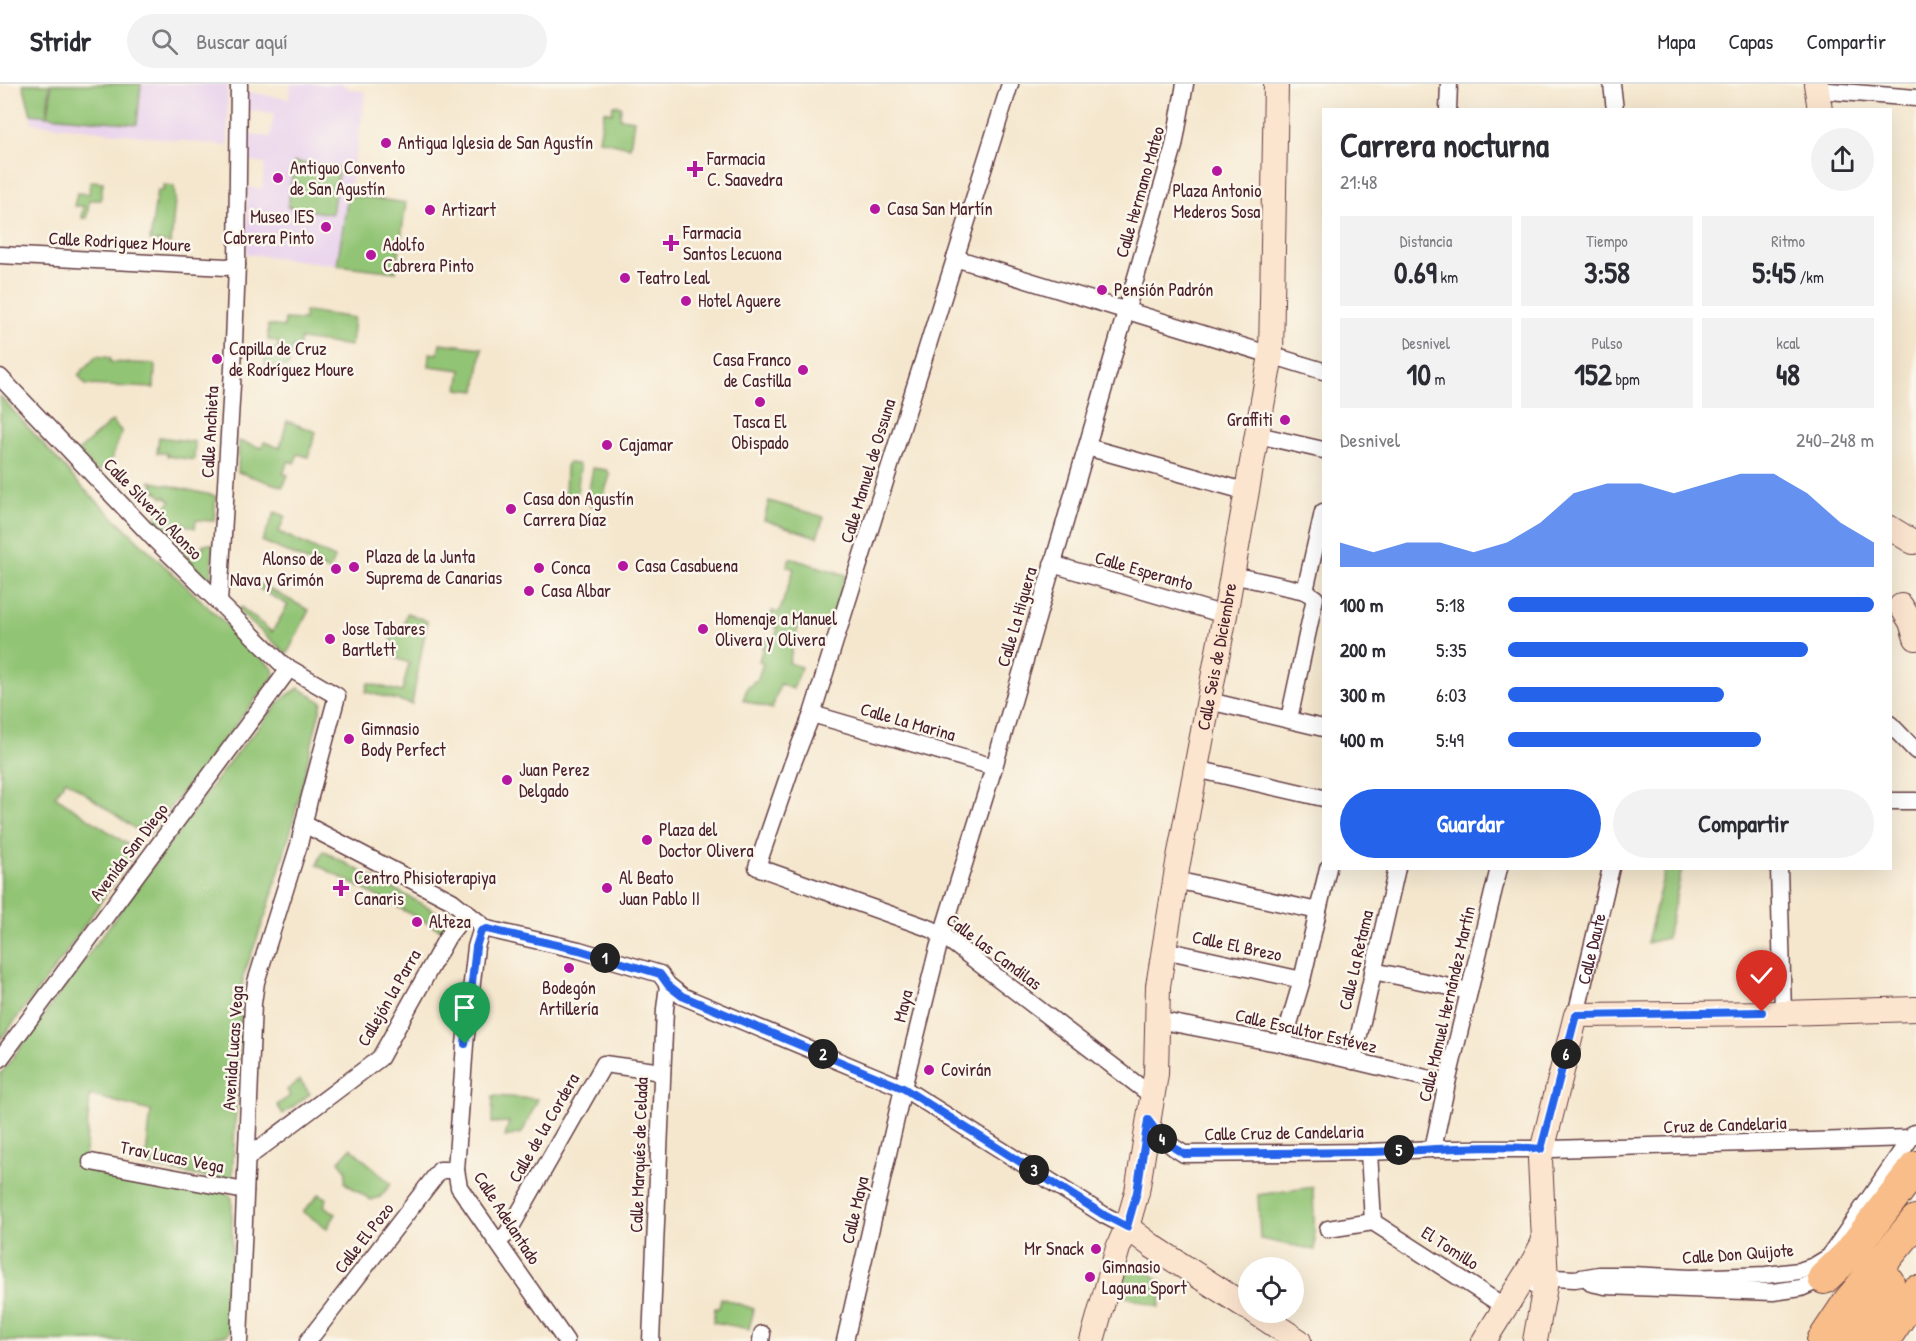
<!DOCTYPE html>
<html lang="es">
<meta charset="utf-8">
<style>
:root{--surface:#fff;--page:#f2f2f3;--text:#2b2b33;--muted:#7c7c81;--line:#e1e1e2;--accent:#2563eb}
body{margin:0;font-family:"Patrick Hand",sans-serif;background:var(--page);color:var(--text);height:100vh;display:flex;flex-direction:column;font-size:22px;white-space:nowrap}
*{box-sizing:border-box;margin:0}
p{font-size:20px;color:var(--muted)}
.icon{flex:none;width:33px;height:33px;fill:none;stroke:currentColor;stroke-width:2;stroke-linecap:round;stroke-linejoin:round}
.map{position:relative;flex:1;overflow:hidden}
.drawer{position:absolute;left:1322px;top:24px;width:570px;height:762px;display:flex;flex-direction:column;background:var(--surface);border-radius:0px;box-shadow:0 6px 24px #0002}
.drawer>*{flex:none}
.tools{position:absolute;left:1238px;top:1173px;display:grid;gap:12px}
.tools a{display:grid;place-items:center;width:66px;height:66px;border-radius:50%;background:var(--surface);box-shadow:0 6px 24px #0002;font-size:30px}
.pin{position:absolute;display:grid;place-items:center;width:51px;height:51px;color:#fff;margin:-62px -26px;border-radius:50% 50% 50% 0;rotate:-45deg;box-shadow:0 0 6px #0007}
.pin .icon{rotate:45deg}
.km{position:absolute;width:30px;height:30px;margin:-15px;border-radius:50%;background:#222;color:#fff;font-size:16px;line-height:30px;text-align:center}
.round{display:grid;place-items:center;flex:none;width:63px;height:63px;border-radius:32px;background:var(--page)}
.overview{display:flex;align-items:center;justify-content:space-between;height:102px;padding:0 18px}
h1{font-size:33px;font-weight:700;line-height:45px}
.stats{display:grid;grid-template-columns:repeat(3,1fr);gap:9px;height:102px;padding:6px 18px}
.stats div{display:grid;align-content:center;border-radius:0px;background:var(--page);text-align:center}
.stats b{font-size:30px;font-weight:700}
.stats small{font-size:16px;font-weight:400}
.stats p{font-size:16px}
.chart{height:168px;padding:12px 18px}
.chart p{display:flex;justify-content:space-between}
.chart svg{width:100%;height:108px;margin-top:6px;fill:var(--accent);opacity:.7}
.cta{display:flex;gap:12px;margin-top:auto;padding:12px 18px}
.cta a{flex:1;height:69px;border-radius:36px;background:var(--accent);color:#fff;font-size:24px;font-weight:700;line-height:69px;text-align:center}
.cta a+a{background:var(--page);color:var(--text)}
ul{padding:0 18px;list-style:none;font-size:20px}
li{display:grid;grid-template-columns:96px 72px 1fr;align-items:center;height:45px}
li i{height:15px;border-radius:8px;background:var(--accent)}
header{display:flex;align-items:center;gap:36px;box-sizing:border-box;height:84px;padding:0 30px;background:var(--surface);border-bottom:2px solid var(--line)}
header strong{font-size:28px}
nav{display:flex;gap:33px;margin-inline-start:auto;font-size:21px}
.search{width:420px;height:54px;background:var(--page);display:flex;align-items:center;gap:15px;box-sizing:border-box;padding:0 21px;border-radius:33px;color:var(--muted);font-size:22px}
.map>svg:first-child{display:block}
.built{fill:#e9d2ed}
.green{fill:#92c475;stroke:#6e7250;stroke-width:1.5}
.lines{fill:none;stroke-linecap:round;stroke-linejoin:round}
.street-casing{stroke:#643d43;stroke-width:19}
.secondary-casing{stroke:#643d43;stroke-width:26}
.highway-casing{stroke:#643d43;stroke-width:34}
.street{stroke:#fff;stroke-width:16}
.secondary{stroke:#fce5cf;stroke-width:24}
.highway{stroke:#f8bd88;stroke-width:32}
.route-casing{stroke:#fff;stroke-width:12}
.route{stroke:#2563eb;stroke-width:8}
.poi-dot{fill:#b5179e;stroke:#fbf7ec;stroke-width:2}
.labels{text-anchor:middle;stroke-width:5;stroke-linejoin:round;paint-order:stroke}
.poi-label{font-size:18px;fill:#4a1f2b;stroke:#fbf7ec;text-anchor:start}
.street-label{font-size:18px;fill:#4a1f2b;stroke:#fbf7ec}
</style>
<header>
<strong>Stridr</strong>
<div class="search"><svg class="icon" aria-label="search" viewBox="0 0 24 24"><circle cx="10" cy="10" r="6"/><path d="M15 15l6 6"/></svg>Buscar aquí</div>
<nav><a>Mapa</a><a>Capas</a><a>Compartir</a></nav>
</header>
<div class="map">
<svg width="1916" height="1257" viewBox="0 0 1916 1257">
<rect width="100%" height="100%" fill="#fbf7ec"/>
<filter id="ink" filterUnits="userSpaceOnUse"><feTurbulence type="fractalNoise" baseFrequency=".0167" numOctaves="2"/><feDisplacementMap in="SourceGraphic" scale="12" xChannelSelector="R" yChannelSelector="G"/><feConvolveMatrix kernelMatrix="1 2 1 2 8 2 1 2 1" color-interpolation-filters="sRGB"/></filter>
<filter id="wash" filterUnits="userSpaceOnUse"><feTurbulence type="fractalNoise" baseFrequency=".008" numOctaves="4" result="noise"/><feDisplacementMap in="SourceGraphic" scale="24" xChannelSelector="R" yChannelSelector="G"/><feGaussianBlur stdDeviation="1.35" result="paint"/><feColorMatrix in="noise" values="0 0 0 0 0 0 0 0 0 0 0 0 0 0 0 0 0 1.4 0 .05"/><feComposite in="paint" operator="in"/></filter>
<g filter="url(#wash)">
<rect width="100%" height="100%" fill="#f5e7ce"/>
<g class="built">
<polygon points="23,0 227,0 228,62 32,39"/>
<polygon points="291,0 344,0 344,2 348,3 348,5 366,8 337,181 247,170 247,103 262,105 265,80 247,77 247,50 270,53 274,29 247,26 248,8 289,15"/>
</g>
<g class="green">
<polygon points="23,0 50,0 47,32 31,30"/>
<polygon points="52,0 141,0 137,40 48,32"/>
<polygon points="613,21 621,22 620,34 634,36 630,63 599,56 604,27 612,29"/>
<polygon points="294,78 339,84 332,130 288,123"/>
<polygon points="90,97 103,98 101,116 89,116 87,134 82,134 83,122 74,122 77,109 89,110"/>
<polygon points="163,101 174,102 175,115 171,159 150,157 157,106 163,107"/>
<polygon points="348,111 406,119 396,188 337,181"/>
<polygon points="305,227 354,234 351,262 300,255 299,263 292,263 288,283 265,281 266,264 277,265 278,258 268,256 268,241 284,243 285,235 304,236"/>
<polygon points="440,259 482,264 476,307 458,305 461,286 429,282 430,269 438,270"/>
<polygon points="97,272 110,274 110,278 155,280 154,304 86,301 78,291"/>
<polygon points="0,312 82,403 273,585 274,592 147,753 66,696 55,712 136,766 61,876 1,955"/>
<polygon points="112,337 122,348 111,376 97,389 77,368"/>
<polygon points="287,337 316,348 308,373 298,370 294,379 289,377 283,389 288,391 283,403 238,388 239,357 262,364 264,358 280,364"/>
<polygon points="159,353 195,358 194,376 167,372 167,369 157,369"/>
<polygon points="568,379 578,380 580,384 577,411 571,416 565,414 566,382"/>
<polygon points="593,384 607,386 610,391 600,423 590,421 587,416"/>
<polygon points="149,397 216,412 214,437 196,436 195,444 183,440 169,453 190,473 199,464 203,464 203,460 213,460 211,498 150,440 171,417 165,412 163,414 152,403 154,401"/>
<polygon points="769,417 824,433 817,453 764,436"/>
<polygon points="275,428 285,432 279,448 335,474 329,487 262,457"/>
<polygon points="790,474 846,491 829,545 800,535 789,579 801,583 793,605 780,600 772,625 743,616 748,602 751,602 754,597 757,597 763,579 759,577 766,553 774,556 778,544 768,540 772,527 779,529 794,485 787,482"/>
<polygon points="258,499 309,526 287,570 238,527 241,523 272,548 288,521 256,503"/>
<polygon points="407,529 427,537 412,620 366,608 368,599 402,608 409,579 393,573 391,553 393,547 401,548"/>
<polygon points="299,604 322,618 291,746 267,827 243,893 232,1098 145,1082 151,1027 90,1011 84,1084 227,1109 232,1114 232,1241 227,1251 180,1257 0,1257 0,991 230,677 283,614"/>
<polygon points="323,767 443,831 446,842 445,848 317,781"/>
<polygon points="1665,785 1682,785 1667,854 1647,859"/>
<polygon points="300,996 310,1010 283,1030 277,1021 290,1012 287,1006"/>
<polygon points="493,1012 538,1015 522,1049 505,1053 509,1038 492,1039"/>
<polygon points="351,1064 391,1100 380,1113 371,1116 345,1099 346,1086 339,1077"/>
<polygon points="1313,1103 1315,1166 1260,1155 1258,1111"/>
<polygon points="319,1110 327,1114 324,1122 336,1130 327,1144 303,1128"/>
<polygon points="1135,1179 1164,1199 1159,1223 1120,1211 1128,1183"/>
<polygon points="721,1214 754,1225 749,1245 713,1238 715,1224 719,1224"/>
</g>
</g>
<g filter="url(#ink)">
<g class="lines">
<defs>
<g id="street">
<polyline points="1010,0 812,630 792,681 757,783 931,845 942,851 1152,1012"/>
<polyline points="1612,0 1615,26"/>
<polyline points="1817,6 1916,14"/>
<polyline points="1448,26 1449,0"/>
<polyline points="0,171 226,183 237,181"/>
<polyline points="955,174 1323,287"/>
<polyline points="0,293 156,457 282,580 337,612 309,716 299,761 256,898 253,919 239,1257"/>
<polyline points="1258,351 1323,366"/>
<polyline points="1087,363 1248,408"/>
<polyline points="1052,480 1225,531"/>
<polyline points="1232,491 1305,507"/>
<polyline points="219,518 233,284 237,181 239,0"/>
<polyline points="1209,617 1323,644"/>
<polyline points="812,630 994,683"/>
<polyline points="1289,635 1315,514 1305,507 1323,428"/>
<polyline points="1890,640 1916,667"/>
<polyline points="1196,685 1323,714"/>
<polyline points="1890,717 1916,717"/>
<polyline points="304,740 452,817 487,845 579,866 660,890 668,901 682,912 903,1004 1104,1131 1127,1143"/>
<polyline points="1779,784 1783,929"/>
<polyline points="1175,796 1318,827"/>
<polyline points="487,845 481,847 476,863 465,960 456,1086 459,1103 566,1257"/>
<polyline points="1164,866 1302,896"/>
<polyline points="1373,887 1469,907"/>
<path id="s1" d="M 1576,931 L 1611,784"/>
<polyline points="1157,936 1283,960 1447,999"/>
<polyline points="1283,960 1302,896 1328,784"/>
<polyline points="0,975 289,585"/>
<polyline points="1353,977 1397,784"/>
<path d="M 1148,1036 C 1158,1051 1168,1061 1184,1070 L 1369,1068 L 1433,1065 L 1552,1065 L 1910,1054"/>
<polyline points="1433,1065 1447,999 1499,784"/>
<polyline points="1369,1068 1373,1138"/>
<polyline points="247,1074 380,974 448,852 467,828"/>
<polyline points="91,1078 245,1107"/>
<polyline points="1328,1145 1373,1138 1505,1223 1513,1218"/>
<polyline points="498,1157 507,1150 604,980 662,988"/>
<polyline points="1591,1199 1605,1202 1773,1208 1801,1204 1824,1194"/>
<polyline points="1536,1202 1553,1194 1575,1195 1599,1191 1631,1191 1690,1194 1766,1191 1799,1187 1814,1182 1829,1173 1914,1049"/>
<polyline points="308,1257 440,1086 456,1086"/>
<polyline points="651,1257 665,925 668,901"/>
<polyline points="761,1257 762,1250"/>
<polyline points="845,1257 903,1004 938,864 994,683 1174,62 1185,0"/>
</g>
<g id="secondary">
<polyline points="1816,0 1820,26"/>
<polyline points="1890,444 1913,458"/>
<polyline points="1901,522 1911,538 1916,554"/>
<polyline points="1127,1143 1152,1162 1248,1224"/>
<polyline points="1255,1228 1299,1257"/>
<path id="s2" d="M 1092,1257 L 1118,1164 L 1127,1143 L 1137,1108 L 1156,990 L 1158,902 L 1178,779 L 1225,531 L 1271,271 L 1276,0"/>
<polyline points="1484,1257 1531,1182 1543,1159"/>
<polyline points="1535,1257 1546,1197 1540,1075 1576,931 1783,929 1916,925"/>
</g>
<g id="highway">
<polyline points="1824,1194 1848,1171 1916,1083"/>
<polyline points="1823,1257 1849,1218 1916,1137"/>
<polyline points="1849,1257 1888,1198"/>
<polyline points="1883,1257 1916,1208"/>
</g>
</defs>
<use href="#street" class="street-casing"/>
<use href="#secondary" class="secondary-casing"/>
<use href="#highway" class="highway-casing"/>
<use href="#street" class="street"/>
<use href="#secondary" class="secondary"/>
<use href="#highway" class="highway"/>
</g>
</g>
<g class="lines" filter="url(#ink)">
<defs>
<path id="route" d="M 465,960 L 476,863 L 481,847 L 487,845 L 579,866 L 660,890 L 668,901 L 682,912 L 903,1004 L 1104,1131 L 1127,1143 L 1137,1108 L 1148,1036 C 1158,1051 1168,1061 1184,1070 C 1245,1069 1306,1069 1367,1068 C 1425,1067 1483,1060 1541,1065 L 1576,931 L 1762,928"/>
</defs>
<use href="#route" class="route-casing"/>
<use href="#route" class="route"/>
</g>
<g class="poi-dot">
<circle cx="386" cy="59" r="6"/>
<path d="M692 76h6v6h6v6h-6v6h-6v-6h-6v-6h6z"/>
<circle cx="1217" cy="87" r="6"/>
<circle cx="278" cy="94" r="6"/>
<circle cx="875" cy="125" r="6"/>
<circle cx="430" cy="126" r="6"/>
<circle cx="326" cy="143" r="6"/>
<path d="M668 150h6v6h6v6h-6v6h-6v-6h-6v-6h6z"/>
<circle cx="371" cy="171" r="6"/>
<circle cx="625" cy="194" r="6"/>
<circle cx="1102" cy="206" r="6"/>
<circle cx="686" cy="217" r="6"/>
<circle cx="217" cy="275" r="6"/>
<circle cx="803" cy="286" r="6"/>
<circle cx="760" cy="318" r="6"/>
<circle cx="1285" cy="336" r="6"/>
<circle cx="607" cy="361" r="6"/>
<circle cx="511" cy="425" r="6"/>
<circle cx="623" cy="482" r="6"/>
<circle cx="354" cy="483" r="6"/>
<circle cx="539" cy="484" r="6"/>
<circle cx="336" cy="485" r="6"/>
<circle cx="529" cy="507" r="6"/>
<circle cx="703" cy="545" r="6"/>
<circle cx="330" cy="555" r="6"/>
<circle cx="349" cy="655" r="6"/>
<circle cx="507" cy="696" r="6"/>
<circle cx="647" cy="756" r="6"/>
<path d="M338 795h6v6h6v6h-6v6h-6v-6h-6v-6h6z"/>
<circle cx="607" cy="804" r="6"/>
<circle cx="417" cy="838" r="6"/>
<circle cx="569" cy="884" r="6"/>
<circle cx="929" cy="986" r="6"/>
<circle cx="1096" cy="1165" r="6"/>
<circle cx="1090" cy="1193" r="6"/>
</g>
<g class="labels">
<g class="poi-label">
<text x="398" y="65">Antigua Iglesia de San Agustín</text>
<text x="707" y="81">Farmacia<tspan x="707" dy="21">C. Saavedra</tspan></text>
<text x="290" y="90">Antiguo Convento<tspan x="290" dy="21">de San Agustín</tspan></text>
<text x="1217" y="113" text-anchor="middle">Plaza Antonio<tspan x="1217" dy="21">Mederos Sosa</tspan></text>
<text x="887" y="131">Casa San Martín</text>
<text x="442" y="132">Artizart</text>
<text x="314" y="139" text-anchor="end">Museo IES<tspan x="314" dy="21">Cabrera Pinto</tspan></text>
<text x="683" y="155">Farmacia<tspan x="683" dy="21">Santos Lecuona</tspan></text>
<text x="383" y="167">Adolfo<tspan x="383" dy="21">Cabrera Pinto</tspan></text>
<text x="637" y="200">Teatro Leal</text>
<text x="1114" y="212">Pensión Padrón</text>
<text x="698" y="223">Hotel Aguere</text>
<text x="229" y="271">Capilla de Cruz<tspan x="229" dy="21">de Rodríguez Moure</tspan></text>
<text x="791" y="282" text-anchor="end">Casa Franco<tspan x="791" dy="21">de Castilla</tspan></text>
<text x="1273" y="342" text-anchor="end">Graffiti</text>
<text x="760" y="344" text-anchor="middle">Tasca El<tspan x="760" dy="21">Obispado</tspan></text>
<text x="619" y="367">Cajamar</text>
<text x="523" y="421">Casa don Agustín<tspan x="523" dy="21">Carrera Díaz</tspan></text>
<text x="366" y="479">Plaza de la Junta<tspan x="366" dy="21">Suprema de Canarias</tspan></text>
<text x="324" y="481" text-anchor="end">Alonso de<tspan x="324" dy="21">Nava y Grimón</tspan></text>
<text x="635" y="488">Casa Casabuena</text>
<text x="551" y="490">Conca</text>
<text x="541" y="513">Casa Albar</text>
<text x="715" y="541">Homenaje a Manuel<tspan x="715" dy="21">Olivera y Olivera</tspan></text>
<text x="342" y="551">Jose Tabares<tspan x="342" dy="21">Bartlett</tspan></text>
<text x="361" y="651">Gimnasio<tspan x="361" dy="21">Body Perfect</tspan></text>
<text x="519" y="692">Juan Perez<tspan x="519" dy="21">Delgado</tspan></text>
<text x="659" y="752">Plaza del<tspan x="659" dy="21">Doctor Olivera</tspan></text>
<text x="354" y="800">Centro Phisioterapiya<tspan x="354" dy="21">Canaris</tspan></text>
<text x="619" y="800">Al Beato<tspan x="619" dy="21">Juan Pablo II</tspan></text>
<text x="429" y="844">Alteza</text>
<text x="569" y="910" text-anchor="middle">Bodegón<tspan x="569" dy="21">Artillería</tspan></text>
<text x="941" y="992">Covirán</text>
<text x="1084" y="1171" text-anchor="end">Mr Snack</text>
<text x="1102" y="1189">Gimnasio<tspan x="1102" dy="21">Laguna Sport</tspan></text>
</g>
<g class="street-label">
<text transform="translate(1140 108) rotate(-74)" y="6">Calle Hermano Mateo</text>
<text transform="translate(120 158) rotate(3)" y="6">Calle Rodriguez Moure</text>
<text transform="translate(210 348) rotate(-87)" y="6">Calle Anchieta</text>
<text transform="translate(868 387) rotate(-73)" y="6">Calle Manuel de Ossuna</text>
<text transform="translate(153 425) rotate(46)" y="6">Calle Silverio Alonso</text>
<text transform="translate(1144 487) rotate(16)" y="6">Calle Esperanto</text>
<text transform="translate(1017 533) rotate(-74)" y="6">Calle La Higuera</text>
<text dy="6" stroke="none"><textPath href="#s2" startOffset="698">Calle Seis de Diciembre</textPath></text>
<text transform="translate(908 638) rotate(16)" y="6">Calle La Marina</text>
<text transform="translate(129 768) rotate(-53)" y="6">Avenida San Diego</text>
<text transform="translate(1237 862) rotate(12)" y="6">Calle El Brezo</text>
<text dy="6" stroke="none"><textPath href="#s1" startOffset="68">Calle Daute</textPath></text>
<text transform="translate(994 868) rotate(37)" y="6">Calle las Candilas</text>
<text transform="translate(1356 876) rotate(-77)" y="6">Calle La Retama</text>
<text transform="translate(389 914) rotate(-60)" y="6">Callejón la Parra</text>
<text transform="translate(1447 920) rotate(-77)" y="6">Calle Manuel Hernández Martín</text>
<text transform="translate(903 922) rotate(-76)" y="6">Maya</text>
<text transform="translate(1306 947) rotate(13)" y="6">Calle Escultor Estévez</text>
<text transform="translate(233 964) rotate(-86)" y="6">Avenida Lucas Vega</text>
<text transform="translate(1725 1041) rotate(-2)" y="6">Cruz de Candelaria</text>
<text transform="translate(544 1044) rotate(-60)" y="6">Calle de la Cordera</text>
<text transform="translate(1284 1049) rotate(-1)" y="6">Calle Cruz de Candelaria</text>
<text transform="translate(639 1071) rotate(-88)" y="6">Calle Marqués de Celada</text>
<text transform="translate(172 1073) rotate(11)" y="6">Trav Lucas Vega</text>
<text transform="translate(855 1126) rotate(-77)" y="6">Calle Maya</text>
<text transform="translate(507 1134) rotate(57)" y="6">Calle Adelantado</text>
<text transform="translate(364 1154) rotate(-52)" y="6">Calle El Pozo</text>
<text transform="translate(1450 1164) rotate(33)" y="6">El Tomillo</text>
<text transform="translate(1738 1170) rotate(-4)" y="6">Calle Don Quijote</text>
</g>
</g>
</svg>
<div class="tools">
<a><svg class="icon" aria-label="locate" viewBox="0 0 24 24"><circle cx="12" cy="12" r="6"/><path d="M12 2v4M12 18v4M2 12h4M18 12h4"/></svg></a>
</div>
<div class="pin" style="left:465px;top:960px;background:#1e9e55"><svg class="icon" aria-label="arrive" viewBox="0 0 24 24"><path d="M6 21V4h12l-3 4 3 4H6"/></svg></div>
<div class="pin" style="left:1762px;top:928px;background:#d93025"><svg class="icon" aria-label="check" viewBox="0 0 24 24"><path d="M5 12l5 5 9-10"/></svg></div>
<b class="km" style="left:605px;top:874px">1</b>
<b class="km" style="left:823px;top:970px">2</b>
<b class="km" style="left:1034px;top:1086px">3</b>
<b class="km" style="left:1162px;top:1055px">4</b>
<b class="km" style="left:1399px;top:1066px">5</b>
<b class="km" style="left:1566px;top:970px">6</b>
<section class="drawer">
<div class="overview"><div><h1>Carrera nocturna</h1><p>21:48</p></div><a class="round"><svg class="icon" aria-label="share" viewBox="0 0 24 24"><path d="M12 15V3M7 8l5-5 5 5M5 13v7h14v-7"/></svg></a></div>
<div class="stats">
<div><p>Distancia</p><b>0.69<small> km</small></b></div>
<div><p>Tiempo</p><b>3:58</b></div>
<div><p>Ritmo</p><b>5:45<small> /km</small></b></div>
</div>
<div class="stats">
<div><p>Desnivel</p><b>10<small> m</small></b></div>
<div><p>Pulso</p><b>152<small> bpm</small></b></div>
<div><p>kcal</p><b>48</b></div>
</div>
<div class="chart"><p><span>Desnivel</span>240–248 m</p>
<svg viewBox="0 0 160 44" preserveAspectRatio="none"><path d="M0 44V34L10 38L20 34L30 34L40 38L50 34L60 26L70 14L80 10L90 10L100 14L110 10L120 6L130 6L140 14L150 26L160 34V44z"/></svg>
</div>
<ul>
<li><b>100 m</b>5:18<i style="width:100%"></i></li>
<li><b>200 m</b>5:35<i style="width:82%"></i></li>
<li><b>300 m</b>6:03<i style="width:59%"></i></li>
<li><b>400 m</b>5:49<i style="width:69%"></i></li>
</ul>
<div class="cta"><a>Guardar</a><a>Compartir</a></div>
</section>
</div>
